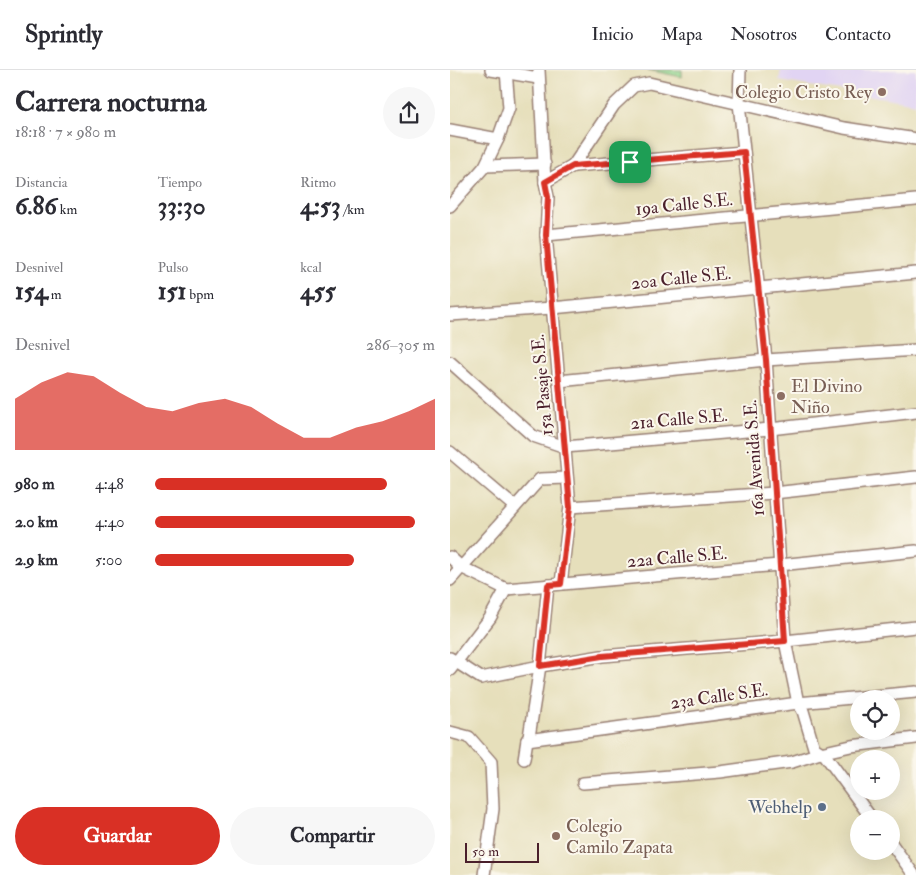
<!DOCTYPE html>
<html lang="es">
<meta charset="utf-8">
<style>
:root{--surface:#fff;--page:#f7f7f7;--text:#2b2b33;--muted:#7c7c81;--line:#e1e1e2;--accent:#d93025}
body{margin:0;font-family:"IM FELL Double Pica",serif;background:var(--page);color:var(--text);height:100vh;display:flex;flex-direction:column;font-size:19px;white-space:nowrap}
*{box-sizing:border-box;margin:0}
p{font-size:16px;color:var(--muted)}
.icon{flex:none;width:28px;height:28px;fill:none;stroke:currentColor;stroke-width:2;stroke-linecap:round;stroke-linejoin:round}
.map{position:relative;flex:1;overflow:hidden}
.side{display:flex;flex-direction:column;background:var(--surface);width:450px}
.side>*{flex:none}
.fabs{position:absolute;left:400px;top:620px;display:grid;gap:10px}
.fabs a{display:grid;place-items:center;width:50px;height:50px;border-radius:50%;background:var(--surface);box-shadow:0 5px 20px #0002;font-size:25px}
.scale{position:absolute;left:15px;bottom:12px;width:74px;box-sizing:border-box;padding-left:5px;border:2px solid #4a1f2b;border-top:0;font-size:14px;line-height:18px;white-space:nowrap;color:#4a1f2b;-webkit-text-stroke:4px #fbf7ec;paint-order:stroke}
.pin{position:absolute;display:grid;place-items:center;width:42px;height:42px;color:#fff;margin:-21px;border-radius:10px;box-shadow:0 2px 8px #0006}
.round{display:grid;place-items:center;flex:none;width:52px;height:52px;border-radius:26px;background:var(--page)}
.summary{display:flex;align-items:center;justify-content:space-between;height:85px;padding:0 15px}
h1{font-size:28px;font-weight:800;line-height:38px}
.figures{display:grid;grid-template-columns:repeat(3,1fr);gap:8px;height:85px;padding:5px 15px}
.figures div{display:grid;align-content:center}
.figures b{font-size:25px;font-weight:800}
.figures small{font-size:14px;font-weight:400}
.figures p{font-size:14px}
.chart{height:140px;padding:10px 15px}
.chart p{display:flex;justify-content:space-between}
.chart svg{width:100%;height:90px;margin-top:5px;fill:var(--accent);opacity:.7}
.primary-button{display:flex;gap:10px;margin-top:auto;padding:10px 15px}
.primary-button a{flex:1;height:58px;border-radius:30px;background:var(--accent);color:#fff;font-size:20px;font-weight:800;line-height:58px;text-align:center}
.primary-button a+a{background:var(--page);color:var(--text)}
ul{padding:0 15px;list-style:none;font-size:16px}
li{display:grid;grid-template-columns:80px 60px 1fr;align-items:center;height:38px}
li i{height:12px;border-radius:6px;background:var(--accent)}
header{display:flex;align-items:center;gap:30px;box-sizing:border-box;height:70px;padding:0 25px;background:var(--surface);border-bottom:1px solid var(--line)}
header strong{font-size:24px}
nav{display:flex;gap:28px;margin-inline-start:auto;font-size:18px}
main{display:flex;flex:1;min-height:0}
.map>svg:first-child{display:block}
.built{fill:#e1d4f3}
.green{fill:#94d790;stroke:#6f7b5e}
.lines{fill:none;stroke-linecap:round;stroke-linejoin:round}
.street-casing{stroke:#987f73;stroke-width:14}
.street{stroke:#fff;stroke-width:11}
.route-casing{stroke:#fff;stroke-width:10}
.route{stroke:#d93025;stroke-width:6}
.education-dot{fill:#8d6e63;stroke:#fbf7ec;stroke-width:2}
.service-dot{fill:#5c6f8a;stroke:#fbf7ec;stroke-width:2}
.labels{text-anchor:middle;stroke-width:4;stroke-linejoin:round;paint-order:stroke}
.education-label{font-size:18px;fill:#785e54;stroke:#fbf7ec;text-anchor:start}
.street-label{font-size:18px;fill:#4a1f2b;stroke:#fbf7ec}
.service-label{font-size:18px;fill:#4e5e75;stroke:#fbf7ec;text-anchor:end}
</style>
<header>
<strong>Sprintly</strong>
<nav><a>Inicio</a><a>Mapa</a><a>Nosotros</a><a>Contacto</a></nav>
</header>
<main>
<section class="side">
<div class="summary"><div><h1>Carrera nocturna</h1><p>18:18 · 7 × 980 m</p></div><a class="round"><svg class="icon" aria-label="share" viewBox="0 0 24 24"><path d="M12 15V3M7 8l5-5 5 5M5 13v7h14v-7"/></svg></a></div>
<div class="figures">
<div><p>Distancia</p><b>6.86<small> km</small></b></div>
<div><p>Tiempo</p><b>33:30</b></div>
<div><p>Ritmo</p><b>4:53<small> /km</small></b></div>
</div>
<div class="figures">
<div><p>Desnivel</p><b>154<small> m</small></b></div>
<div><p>Pulso</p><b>151<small> bpm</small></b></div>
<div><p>kcal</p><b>455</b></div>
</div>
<div class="chart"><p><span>Desnivel</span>286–305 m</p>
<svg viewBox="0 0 160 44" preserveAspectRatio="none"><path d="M0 44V19L10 11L20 6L30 8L40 16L50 23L60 25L70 21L80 19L90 23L100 31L110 38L120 38L130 33L140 30L150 25L160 19V44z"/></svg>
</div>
<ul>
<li><b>980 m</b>4:48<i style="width:83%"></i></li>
<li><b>2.0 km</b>4:40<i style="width:93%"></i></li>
<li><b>2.9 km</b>5:00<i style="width:71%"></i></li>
</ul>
<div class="primary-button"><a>Guardar</a><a>Compartir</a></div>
</section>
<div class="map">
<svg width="466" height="805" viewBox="0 0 466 805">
<rect width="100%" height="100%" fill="#fbf7ec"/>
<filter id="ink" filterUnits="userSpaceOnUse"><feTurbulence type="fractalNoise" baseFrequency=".02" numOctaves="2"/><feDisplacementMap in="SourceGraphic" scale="10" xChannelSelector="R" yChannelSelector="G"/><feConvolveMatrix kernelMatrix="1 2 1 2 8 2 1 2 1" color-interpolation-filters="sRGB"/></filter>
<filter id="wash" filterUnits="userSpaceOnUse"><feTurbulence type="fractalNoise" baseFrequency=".0096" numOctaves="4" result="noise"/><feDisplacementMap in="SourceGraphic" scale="20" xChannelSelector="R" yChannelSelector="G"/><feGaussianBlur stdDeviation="1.12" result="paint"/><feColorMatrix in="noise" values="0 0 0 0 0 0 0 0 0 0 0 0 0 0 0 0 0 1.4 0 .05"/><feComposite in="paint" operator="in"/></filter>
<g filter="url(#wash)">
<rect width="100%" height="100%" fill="#e6dfbb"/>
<polygon class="built" points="331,0 466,0 466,33 329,11"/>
<polygon class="green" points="198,0 232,0 232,7"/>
</g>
<g filter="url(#ink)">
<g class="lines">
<defs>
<g id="street">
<polyline points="41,0 88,8"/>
<polyline points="89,0 95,112 98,127 96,165 120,437 111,514"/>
<polyline points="290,0 289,33 316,290 335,571 348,633 353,641 364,678 375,685 422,749"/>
<polyline points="0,60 48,69"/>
<polyline points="35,96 95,94"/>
<polyline points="123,96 164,35 184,16 199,13 394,58 466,69"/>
<polyline points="95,112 123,96 294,82"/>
<polyline points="0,136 35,96 48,69 59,38 56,0"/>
<polyline points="96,165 466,130"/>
<polyline points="0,245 102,238 466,203"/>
<polyline points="0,292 83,366 115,377 320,359 466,342"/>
<polyline points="109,311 316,290 466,280"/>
<polyline points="0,382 65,437"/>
<polyline points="120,437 324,423 466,407"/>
<polyline points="0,487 11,497 56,519 329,495 466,481"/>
<polyline points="0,510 90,409 117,408"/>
<polyline points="0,588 31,608 90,596 152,586 335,571 466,557"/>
<polyline points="0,600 40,548 56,519"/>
<polyline points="0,662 19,667 41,692 43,739 34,805"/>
<polyline points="77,670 348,633 466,622"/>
<polyline points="74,689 77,670 79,667 90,596 98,515"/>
<polyline points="133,713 270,702 342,692 370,683 401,676 466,668"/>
<polyline points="441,773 464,805"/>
</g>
</defs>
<use href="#street" class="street-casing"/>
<use href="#street" class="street"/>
</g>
</g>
<g class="lines" filter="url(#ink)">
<defs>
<polygon id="route" points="294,82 316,290 335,571 152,586 90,596 98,515 111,514 120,437 96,165 98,127 95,112 123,96"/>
</defs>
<use href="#route" class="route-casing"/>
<use href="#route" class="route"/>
</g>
<g class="education-dot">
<circle cx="432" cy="22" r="5"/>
<circle cx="331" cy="326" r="5"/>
<circle cx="106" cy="766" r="5"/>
</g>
<circle class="service-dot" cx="372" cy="737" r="5"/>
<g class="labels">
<g class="education-label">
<text x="422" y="28" text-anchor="end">Colegio Cristo Rey</text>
<text x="341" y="322">El Divino<tspan x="341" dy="21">Niño</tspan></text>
<text x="116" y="762">Colegio<tspan x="116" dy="21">Camilo Zapata</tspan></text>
</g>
<g class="street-label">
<text transform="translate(234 134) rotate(-6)" y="6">19a Calle S.E.</text>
<text transform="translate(231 208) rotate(-6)" y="6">20a Calle S.E.</text>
<text transform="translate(92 315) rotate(-95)" y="6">15a Pasaje S.E.</text>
<text transform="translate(229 349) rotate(-5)" y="6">21a Calle S.E.</text>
<text transform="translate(304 388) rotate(-94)" y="6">16a Avenida S.E.</text>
<text transform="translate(227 487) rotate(-5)" y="6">22a Calle S.E.</text>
<text transform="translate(269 626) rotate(-8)" y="6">23a Calle S.E.</text>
</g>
<g class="service-label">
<text x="362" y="743">Webhelp</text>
</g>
</g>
</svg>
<div class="fabs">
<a><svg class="icon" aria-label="locate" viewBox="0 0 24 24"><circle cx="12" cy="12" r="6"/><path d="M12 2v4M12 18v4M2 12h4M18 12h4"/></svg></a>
<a>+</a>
<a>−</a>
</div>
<div class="scale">50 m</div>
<div class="pin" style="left:180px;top:92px;background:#1e9e55"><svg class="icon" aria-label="arrive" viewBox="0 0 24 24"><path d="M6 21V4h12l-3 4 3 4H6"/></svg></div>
</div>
</main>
